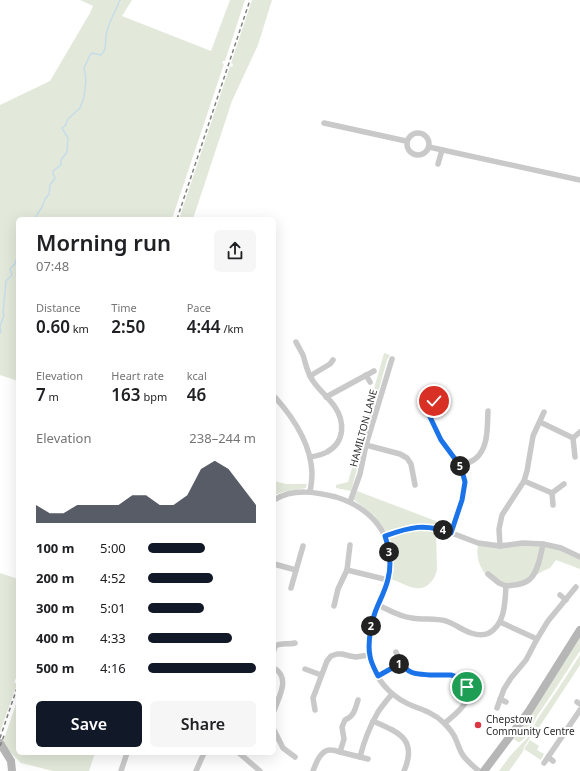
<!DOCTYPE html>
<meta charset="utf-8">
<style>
:root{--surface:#fff;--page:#f6f6f6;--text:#202124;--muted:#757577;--accent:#111827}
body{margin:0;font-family:"Noto Sans",sans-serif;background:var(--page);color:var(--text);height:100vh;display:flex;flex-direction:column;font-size:15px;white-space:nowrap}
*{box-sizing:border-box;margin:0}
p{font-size:13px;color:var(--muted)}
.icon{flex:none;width:22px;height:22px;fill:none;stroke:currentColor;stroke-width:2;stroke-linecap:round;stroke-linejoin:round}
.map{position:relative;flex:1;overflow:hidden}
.side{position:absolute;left:16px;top:217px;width:260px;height:538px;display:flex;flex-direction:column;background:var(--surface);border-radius:6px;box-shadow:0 4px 16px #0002}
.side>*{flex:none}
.pin{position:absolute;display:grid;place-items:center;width:34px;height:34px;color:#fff;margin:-17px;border:2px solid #fff;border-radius:50%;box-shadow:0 1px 4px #0007}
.km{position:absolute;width:20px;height:20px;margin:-10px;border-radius:50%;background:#222;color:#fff;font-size:11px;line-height:20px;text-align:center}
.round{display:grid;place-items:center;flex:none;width:42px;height:42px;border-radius:6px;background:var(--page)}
.overview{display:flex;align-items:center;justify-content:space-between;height:68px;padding:0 20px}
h1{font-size:22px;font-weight:600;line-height:30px}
.figures{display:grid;grid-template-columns:repeat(3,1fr);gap:6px;height:68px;padding:4px 20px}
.figures div{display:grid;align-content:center}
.figures b{font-size:17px;font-weight:600}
.figures small{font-size:11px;font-weight:400}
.figures p{font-size:11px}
.chart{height:112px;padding:8px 20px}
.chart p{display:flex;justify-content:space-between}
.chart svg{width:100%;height:72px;margin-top:4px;fill:var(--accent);opacity:.7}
.button{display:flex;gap:8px;margin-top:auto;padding:8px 20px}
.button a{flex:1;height:46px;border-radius:6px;background:var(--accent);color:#fff;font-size:16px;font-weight:600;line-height:46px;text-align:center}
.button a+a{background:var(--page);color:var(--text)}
ul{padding:0 20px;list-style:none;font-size:13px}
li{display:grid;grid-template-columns:64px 48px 1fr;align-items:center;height:30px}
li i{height:10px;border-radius:5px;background:var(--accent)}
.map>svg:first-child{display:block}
.green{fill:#e2e9da}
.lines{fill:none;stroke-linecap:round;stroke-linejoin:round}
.stream{stroke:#c6dce9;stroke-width:1.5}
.street{stroke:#c9c9c9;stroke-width:5.5}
.secondary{stroke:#b6b6b6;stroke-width:8}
.rail{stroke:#818181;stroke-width:1.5;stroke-dasharray:4 3;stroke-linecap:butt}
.route-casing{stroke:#fff;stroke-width:8}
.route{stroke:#1a73e8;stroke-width:5}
.poi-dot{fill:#dc3544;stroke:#fff;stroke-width:1.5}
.labels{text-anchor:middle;stroke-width:4;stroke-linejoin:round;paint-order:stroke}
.street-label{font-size:10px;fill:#2c2c2c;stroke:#fff}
.poi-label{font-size:10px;fill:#2c2c2c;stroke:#fff;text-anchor:start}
</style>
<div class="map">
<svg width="580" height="771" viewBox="0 0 580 771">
<rect width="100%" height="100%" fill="#fff"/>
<g class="green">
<polygon points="80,0 132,0 122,16 211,51 230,0 245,0 225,61 223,61 222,63 224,64 172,219 18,219 18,381 0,375 0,105 50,81 90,13 93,6"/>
<polygon points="252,0 272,0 258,45 232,101 193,219 179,219 230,66 232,67 233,64 231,63"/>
<polygon points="384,353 390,355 387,360 351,491 336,488 336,485 348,482"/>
<polygon points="274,481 286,484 307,484 306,488 283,492 274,495"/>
<polygon points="357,491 436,521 440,526 430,524 412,524 387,531 385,530 374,515 354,500 354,498"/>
<path d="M 424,529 L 436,530 L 437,569 C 436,575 434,579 430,583 C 419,595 403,583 391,579 L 390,539 C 396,530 415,530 424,529 Z"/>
<path d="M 479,543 L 543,544 L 531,579 L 506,586 L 488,574 L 485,574 C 479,565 475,554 479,543 Z"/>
<path d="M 545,547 C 557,545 570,554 580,560 L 580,569 L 556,560 L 550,568 L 545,570 L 536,575 Z"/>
<polygon points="0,573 18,579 18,679 16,678 14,682 17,684 0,732"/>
<polygon points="580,635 580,651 554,691 537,716 527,736 520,742 518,742 514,739 519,730"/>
<polygon points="580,655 580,665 538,729 536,728 523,749 524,750 509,771 499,771 510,756 528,737 538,718 556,692"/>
<polygon points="18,698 18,753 95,753 89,771 53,771 21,763 8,750 3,742"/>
<polygon points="530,740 539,746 537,750 544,754 541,760 524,749"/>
</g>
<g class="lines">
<g class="stream">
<path d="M 35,219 L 38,213 L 42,207 L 45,199 L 49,194 L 50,185 L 55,178 L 53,174 L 53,171 L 61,165 L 61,160 L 67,152 L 68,138 L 62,128 L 65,126 L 68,119 L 80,108 L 84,97 L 86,80 L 84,68 L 90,55 L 92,53 L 101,55 C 107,49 105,44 106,37 C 106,27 116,10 120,0"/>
<polyline points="0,333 1,332 0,326 4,315 3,313 6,281 12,275 10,269 15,264 18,254"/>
</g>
<g class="street">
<polyline points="324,123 406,141"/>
<circle cx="418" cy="144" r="11"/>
<polyline points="429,147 580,180"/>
<polyline points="438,164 442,150"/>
<path d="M 296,342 C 298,346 301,351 303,355 C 306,364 307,373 313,381 C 319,390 328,397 335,407 C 345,422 345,442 327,452 C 322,455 316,456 310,457"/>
<polyline points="366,375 370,382"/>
<polyline points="310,376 330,364 333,360"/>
<polyline points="437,393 430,411 430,417 441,440 461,467 465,482 462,499 451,533"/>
<path d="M 274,396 C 293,417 311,444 312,473 C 312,479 311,486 310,492"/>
<polyline points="326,397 374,371"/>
<polyline points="540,422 573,438 580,432"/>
<polyline points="573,438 575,457"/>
<polyline points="366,445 400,454 407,458 411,464 415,485"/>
<path d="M 461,467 C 465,464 471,462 475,459 C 489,448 487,427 488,411"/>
<polyline points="524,481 552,493"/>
<path d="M 274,500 C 294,488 315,492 336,497 C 352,502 365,509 376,522 C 392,541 394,569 385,591 C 381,599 376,607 373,616 C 368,631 367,651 373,667 C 380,685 395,699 413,706 C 424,710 435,714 444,723 C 449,728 454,734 456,740 C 458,744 459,748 461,752 C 465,760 472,765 479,771"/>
<polyline points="350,502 360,474 366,445 392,359"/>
<polyline points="553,505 552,493 564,484"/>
<polyline points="385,536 410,528 420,527 431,527 441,529 478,543 500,546 523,543 543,544 561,548 580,557"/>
<polyline points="500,546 499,529 502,515 524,481 527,471 533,436 544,412"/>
<polyline points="274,564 296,570"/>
<polyline points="347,570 388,580"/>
<polyline points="488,574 499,583 506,586"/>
<polyline points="291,588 303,546"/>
<polyline points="560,595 566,600"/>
<path d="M 378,605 C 389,610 400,617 412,618 C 423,620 435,618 446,621 C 455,624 462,630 471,633 C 477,635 483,636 489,633 C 505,624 505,603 506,586 C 514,585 524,585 530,579 C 538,572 541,554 543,544"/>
<polyline points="334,606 338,589 347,570 350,545"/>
<polyline points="500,622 537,639 548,621 576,587"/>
<path d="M 274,650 L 275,646 C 282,642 288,645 295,643"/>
<polyline points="396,652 401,663"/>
<path d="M 274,668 C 291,678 279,696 274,711"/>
<polyline points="305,669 321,675"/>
<path d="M 378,676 L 401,663 C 404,668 407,671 413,673 C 424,677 438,674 450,675 C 456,675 462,678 465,683 C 476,700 455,714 445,723"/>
<polyline points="500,699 506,702"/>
<path d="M 358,700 C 355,710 354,716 345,720 L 342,727 L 344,739 L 340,752 L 368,759"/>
<polyline points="577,702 580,704"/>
<polyline points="497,708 504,689 511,678 526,660 537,639"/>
<polyline points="315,710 313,698 327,661 331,656 337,654 342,654 350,656 356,657 369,655"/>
<path d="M 373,721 C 398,732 418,739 404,771"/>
<polyline points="274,730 283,748 295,757"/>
<polyline points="239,753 260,771"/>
<path d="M 360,757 C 364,741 370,726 378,712 C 382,706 387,700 392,694"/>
<polyline points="548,757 553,761"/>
<polyline points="544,763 580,710"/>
<polyline points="121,771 127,753"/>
<polyline points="196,771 204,753"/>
<path d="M 313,771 C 316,763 321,749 331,750 C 334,750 337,751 340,752"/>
</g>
<g class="secondary">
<polyline points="0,743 11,761 12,771"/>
<polyline points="484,771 529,711 580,630"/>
</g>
<g class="rail">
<polyline points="177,219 250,0"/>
<polyline points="0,738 18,685"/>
<polyline points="0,746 5,733"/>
</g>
</g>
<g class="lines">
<defs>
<path id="route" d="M 434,401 L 430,411 L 430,417 L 441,440 L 461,467 L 465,482 L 462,500 L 451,533 C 425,523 410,527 385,536 C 390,551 392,564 388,579 C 386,588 382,596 378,605 C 372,618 367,642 370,656 C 371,663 375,670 378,676 L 401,663 C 404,667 406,670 411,672 C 419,676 440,675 451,675 C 459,677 463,680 467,687"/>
</defs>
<use href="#route" class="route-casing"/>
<use href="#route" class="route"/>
</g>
<circle class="poi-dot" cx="478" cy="725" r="4"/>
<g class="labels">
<g class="street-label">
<text transform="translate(363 428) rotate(-75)" y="4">HAMILTON LANE</text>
</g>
<g class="poi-label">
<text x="486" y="723">Chepstow<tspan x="486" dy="12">Community Centre</tspan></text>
</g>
</g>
</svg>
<div class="pin" style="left:467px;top:687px;background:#1e9e55"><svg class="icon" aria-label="arrive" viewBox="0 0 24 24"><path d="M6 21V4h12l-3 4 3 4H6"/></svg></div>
<div class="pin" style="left:434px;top:401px;background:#d93025"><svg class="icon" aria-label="check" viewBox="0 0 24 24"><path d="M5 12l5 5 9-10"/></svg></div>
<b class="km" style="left:399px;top:664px">1</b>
<b class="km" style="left:371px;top:626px">2</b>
<b class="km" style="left:389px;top:552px">3</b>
<b class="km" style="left:443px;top:530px">4</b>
<b class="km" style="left:460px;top:466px">5</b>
<section class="side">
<div class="overview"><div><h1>Morning run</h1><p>07:48</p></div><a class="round"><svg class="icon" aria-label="share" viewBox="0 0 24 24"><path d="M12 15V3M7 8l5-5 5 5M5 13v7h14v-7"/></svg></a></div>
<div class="figures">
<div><p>Distance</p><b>0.60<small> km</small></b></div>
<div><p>Time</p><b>2:50</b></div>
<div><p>Pace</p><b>4:44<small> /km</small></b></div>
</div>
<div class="figures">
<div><p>Elevation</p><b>7<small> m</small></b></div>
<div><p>Heart rate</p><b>163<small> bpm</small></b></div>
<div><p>kcal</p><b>46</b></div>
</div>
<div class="chart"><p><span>Elevation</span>238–244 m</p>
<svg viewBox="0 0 160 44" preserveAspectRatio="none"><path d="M0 44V33L10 38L20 38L30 33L40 33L50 33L60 33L70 27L80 27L90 33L100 33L110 27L120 11L130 6L140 11L150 22L160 33V44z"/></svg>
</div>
<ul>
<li><b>100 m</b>5:00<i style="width:53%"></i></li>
<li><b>200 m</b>4:52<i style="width:60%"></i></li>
<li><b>300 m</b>5:01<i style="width:52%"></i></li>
<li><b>400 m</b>4:33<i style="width:78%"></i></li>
<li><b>500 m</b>4:16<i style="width:100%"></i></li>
</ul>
<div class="button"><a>Save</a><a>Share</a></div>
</section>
</div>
